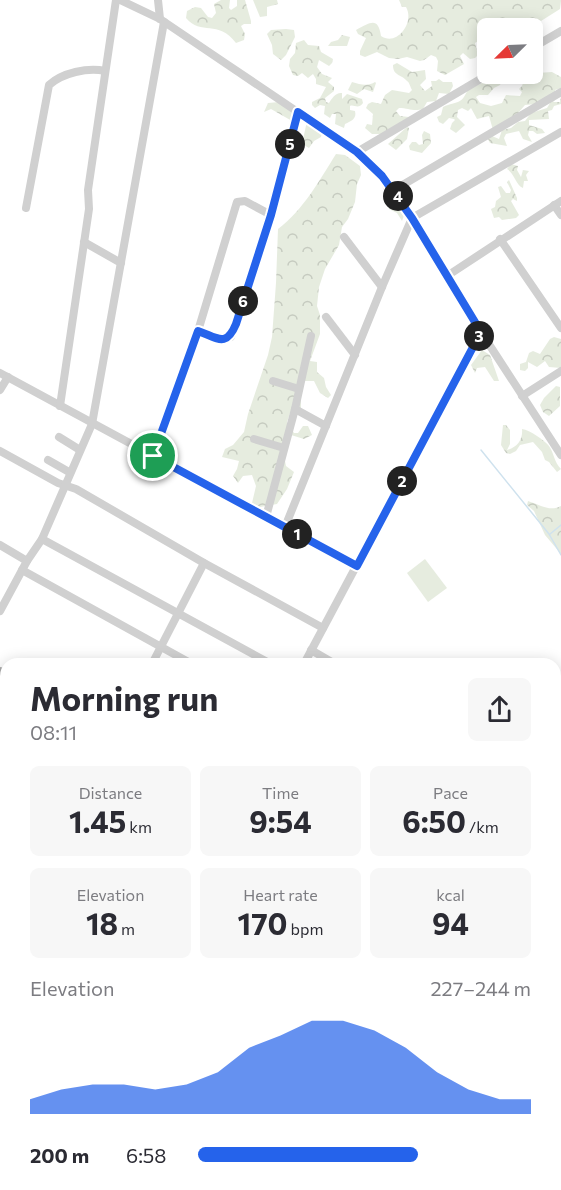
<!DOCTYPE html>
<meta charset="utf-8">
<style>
:root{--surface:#fff;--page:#f7f7f7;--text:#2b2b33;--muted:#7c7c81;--accent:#2563eb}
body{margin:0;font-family:Commissioner,sans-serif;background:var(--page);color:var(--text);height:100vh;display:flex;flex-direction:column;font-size:22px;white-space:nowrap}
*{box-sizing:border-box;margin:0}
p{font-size:20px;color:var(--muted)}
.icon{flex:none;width:33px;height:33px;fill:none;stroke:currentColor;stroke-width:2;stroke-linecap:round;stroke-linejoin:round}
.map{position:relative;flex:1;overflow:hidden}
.side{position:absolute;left:0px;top:658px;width:561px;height:532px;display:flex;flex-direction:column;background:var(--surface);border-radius:18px 18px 0 0;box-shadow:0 3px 15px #0003}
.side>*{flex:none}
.needle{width:39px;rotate:246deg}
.controls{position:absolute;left:477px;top:18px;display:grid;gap:12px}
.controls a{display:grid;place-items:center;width:66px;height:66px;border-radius:9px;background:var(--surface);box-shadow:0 3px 15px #0003;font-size:30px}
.pin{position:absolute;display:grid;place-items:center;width:51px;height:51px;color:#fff;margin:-26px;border:3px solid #fff;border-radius:50%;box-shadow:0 2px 6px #0007}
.km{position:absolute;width:30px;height:30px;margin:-15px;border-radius:50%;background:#222;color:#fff;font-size:16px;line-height:30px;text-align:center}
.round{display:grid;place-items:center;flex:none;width:63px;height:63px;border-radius:9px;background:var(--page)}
.overview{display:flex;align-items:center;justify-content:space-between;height:102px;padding:0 30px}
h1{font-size:33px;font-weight:700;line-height:45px}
.figures{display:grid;grid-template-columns:repeat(3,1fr);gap:9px;height:102px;padding:6px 30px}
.figures div{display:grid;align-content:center;border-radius:9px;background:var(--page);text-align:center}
.figures b{font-size:30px;font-weight:700}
.figures small{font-size:16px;font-weight:400}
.figures p{font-size:16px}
.chart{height:168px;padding:12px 30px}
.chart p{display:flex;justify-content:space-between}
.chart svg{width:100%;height:108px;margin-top:6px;fill:var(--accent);opacity:.7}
ul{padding:0 30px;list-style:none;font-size:20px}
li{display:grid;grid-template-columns:96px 72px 1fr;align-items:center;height:45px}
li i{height:15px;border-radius:8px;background:var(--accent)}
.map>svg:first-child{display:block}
.green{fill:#e6ecdf}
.forest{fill:url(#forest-crowns)}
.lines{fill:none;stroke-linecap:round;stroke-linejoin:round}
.stream{stroke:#cfe2ee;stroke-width:1.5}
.minor{stroke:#d0d0d0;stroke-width:8}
.major{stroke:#ababab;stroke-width:10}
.route-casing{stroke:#fff;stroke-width:12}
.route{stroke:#2563eb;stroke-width:8}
</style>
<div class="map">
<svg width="561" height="1190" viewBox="0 0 561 1190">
<defs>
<pattern id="forest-crowns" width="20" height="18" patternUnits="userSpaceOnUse" patternTransform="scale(1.5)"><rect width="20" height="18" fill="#e6ecdf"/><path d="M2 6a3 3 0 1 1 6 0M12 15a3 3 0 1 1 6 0" fill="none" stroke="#c6cbc0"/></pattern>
</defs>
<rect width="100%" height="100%" fill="#fff"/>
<polygon class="green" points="425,559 447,588 428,602 407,573"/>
<g class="forest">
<path d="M 221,0 L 230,0 L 229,8 L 231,10 L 237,6 L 237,0 L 245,0 L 251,21 L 251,24 L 244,24 L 241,26 L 245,34 L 244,40 L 236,43 C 218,19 201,36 186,18 L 187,11 L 195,7 L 201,8 L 208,17 L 212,18 L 216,13 L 214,4 Z"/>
<polygon points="253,0 277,0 278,4 267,7 267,16 260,17"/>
<path d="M 399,0 L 561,0 L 561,1 L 560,9 L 541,21 L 532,19 L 524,28 L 488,28 L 487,38 L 483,38 L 475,43 L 478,55 L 475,58 L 470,59 L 463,53 L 460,56 L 464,64 L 445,75 L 437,71 L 438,61 L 436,57 L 431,55 L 424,60 L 420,61 L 407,57 L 398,59 L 389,58 L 377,52 L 365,57 L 360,55 L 360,51 L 366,38 L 358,34 L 356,30 C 370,23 378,16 381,36 C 397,47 415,22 406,7 L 402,7 Z"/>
<polygon points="286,29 294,30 295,37 286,55 281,60 273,54 272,45 267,34 271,30"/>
<polygon points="342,35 350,37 347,46 328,46 331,42 338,40"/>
<path d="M 304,40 L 308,45 L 319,46 L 321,52 L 333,59 L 332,63 L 329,66 L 319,60 L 317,67 L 322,74 L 332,78 L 328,82 L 334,87 L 334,91 L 325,98 L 326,102 L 329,103 C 332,98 336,92 342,93 L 342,99 L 347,94 L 362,99 L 363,103 C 358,110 354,104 350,106 L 350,110 L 355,111 C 357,119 351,121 345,124 L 344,128 L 335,124 L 336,114 L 332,114 L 330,118 L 324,114 L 325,106 L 320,105 L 315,108 L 312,105 L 312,102 L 320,98 L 326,87 L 316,84 L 316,79 L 313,74 L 308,78 L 302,73 L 298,76 L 293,75 L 289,66 L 290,59 L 295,53 L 296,43 Z"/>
<path d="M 397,63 L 412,72 L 425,70 L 426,79 L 420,85 L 425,91 L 432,86 L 431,81 L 436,81 L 439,79 L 443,82 L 452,82 L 453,86 L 449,94 L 439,93 L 436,101 L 427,102 L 423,109 C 413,112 409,108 399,108 L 396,111 L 400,116 L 409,117 L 381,134 L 372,134 L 365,128 L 367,124 L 372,125 L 373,114 L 366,108 L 368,104 L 372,102 L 381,104 L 385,95 L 392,90 L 409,93 L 412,90 C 410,87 410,83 407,81 C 401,74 393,76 393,65 Z"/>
<path d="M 533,67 L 534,71 L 538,73 L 552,72 L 561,77 L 561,88 L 555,90 L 555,100 L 553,102 L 560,102 L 561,96 L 561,104 L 554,106 L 552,110 L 548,111 L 549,119 L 529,120 L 529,125 L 542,129 L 545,133 L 537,134 L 533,131 L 529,131 L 528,135 L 532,142 L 523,139 L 519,131 L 506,134 L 504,138 L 507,146 L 490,143 L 488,139 L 492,136 L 499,139 L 502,130 L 511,128 L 518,122 L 525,121 L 531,113 L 547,108 L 550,103 L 525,105 L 519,112 L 518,116 L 493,130 L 489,116 L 477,119 L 471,108 L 468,111 L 462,108 L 458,110 L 457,117 L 465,125 L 456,133 L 450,129 L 452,123 L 455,120 L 454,119 L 449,118 L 443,124 L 439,122 L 437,117 L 441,115 L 443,107 C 458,100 461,106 468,89 C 483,84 495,74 511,74 L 504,77 L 500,85 L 494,88 L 488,95 L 479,95 L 476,97 L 480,103 L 491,106 L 502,103 L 506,95 L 520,96 L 522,92 L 519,89 L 522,86 L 524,80 L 520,74 L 532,74 Z"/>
<path d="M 352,82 C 361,85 369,86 375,82 L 376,83 L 373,92 L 364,89 L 357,94 L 348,90 Z"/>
<polygon points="279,102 291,110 296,121 292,127 292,121 271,109 264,112 268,103"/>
<polygon points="307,121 323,129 321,137 314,141 309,148 302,144"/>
<polygon points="407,127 409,128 407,139 396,150 388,144"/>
<polygon points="424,131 430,134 431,143 422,153 410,150 409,146 412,142 416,142 419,145 423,144 422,135"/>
<path d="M 336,154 L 345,155 L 360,166 L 361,175 L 357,184 L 355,202 L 348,219 L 342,227 L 339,245 L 325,269 L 319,287 L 317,306 L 320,315 L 320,334 L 310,361 L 317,362 L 317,372 L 324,378 L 326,387 L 331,395 L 328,398 L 320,393 L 314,381 L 305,381 L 301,383 L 301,411 L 298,415 L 290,413 L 287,422 L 294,433 L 298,433 L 303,426 L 308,426 L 312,435 L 304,439 L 291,435 L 283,451 L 286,466 L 294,472 L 287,489 L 277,504 L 260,507 L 252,503 L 256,486 L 252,475 L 243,476 L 238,483 L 233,476 L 237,469 L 239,461 L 222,457 L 225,449 L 233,445 L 244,432 L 248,414 L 268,355 L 272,337 L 276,283 L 278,229 C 304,209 319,181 336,154 Z"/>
<path d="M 511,164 L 518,166 L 517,170 L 521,177 L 523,170 L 529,171 L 526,175 L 528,181 L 524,181 L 523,188 C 516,185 514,173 507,169 Z"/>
<polygon points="379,179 398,200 405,213 402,221 397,213 389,209 387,197"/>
<polygon points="509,180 517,198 517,201 513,199 511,201 519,215 516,218 502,220 499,217 494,218 491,209 495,207 496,201 501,197 498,187 501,186 506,193 510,193 511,190 507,182"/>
<polygon points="554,337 561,339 561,368 549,367 545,361 537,367 528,362 528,368 525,371 520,370 520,364 526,362 529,353 533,351 540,354 550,339"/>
<polygon points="482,350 490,355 499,381 494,381 485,367 477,368 475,373 471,365"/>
<polygon points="556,386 560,387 560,406 549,416 543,412 540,405 544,398"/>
<path d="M 503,425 L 506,425 L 510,430 L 510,444 L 507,450 C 518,447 523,439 522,429 C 530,430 544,440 549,446 C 554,453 554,462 561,469 L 557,472 L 549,462 L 545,460 L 542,452 L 533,442 L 520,445 L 516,451 L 510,454 L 506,453 L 501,445 Z"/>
<path d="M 528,501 C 540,505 550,512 561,506 L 561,554 L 545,535 L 534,511 L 527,505 Z"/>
</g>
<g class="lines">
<g class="stream">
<polyline points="481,450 549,534 561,555"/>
<polyline points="550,534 561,525"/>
</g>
<g class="minor">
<polyline points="120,0 160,19 228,65 357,152 382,176 412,218 481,332 561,455"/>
<polyline points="158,0 160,19"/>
<polyline points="532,48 561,31"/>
<polyline points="357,152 489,74"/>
<polyline points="394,190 561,92"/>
<polyline points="554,205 561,215"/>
<path d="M 26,208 L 49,85 C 62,73 88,67 105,71"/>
<polyline points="344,237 382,287"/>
<polyline points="500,239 561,328"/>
<polyline points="84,242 121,263"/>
<polyline points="447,276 561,201"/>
<polyline points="326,317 355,355"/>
<polyline points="198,331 221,339 231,337 271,215 298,112"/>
<polyline points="0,373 357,566"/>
<polyline points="273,381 299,389"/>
<polyline points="0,390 8,377"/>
<polyline points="522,396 561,371"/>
<polyline points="60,406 89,209 88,190 116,0"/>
<polyline points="295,409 326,426"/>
<polyline points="59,437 80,450"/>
<polyline points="254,439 284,448"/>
<polyline points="0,451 58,483 76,489 204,563 323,628"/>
<polyline points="153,456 198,331 237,202 245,201 271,215"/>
<polyline points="48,460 69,472"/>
<polyline points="266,517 295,409 311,336"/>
<polyline points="285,527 382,287 412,218 561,132"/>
<polyline points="42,539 271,664"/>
<polyline points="0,545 27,561"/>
<polyline points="22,570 192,664"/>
<polyline points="0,611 27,561 42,539 92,424 164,22"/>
<polyline points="311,650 335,664"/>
<polyline points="152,664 204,563"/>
<polyline points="304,664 481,332"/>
<polyline points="0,774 6,778"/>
<polyline points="555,858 561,852"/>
<polyline points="0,866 6,869"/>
<polyline points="0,944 6,947"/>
<polyline points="555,974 561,969"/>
<polyline points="294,1185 303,1190"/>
<polyline points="21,1190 23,1185"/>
<polyline points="197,1190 200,1185"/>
<polyline points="270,1190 273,1185"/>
<polyline points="416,1190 420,1185"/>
</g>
<g class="major">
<polyline points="0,672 6,675"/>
<polyline points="555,944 561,945"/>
</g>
</g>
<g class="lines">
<defs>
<path id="route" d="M 298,112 L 357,152 L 382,176 L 412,218 L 481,332 L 357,566 L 153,456 L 198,331 C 218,338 226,348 236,324 L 271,215 Z"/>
</defs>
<use href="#route" class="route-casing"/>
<use href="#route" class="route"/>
</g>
</svg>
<div class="controls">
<a><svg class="needle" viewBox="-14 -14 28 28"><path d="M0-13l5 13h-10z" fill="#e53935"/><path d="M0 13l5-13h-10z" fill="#7c7c81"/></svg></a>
</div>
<div class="pin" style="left:153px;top:456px;background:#1e9e55"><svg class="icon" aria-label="arrive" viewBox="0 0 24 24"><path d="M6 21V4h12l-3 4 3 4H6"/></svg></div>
<b class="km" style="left:297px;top:534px">1</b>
<b class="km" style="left:402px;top:481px">2</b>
<b class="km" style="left:479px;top:336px">3</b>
<b class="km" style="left:398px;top:196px">4</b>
<b class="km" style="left:290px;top:144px">5</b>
<b class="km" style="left:243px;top:301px">6</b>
<section class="side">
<div class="overview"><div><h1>Morning run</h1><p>08:11</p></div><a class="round"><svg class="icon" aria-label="share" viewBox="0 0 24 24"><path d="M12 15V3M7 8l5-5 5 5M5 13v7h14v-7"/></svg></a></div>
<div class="figures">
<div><p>Distance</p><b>1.45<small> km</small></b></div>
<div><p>Time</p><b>9:54</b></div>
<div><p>Pace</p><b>6:50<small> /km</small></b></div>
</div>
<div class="figures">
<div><p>Elevation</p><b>18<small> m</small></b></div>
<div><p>Heart rate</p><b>170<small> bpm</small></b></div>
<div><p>kcal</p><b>94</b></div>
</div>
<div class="chart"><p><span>Elevation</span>227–244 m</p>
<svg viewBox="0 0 160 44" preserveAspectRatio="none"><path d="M0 44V38L10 34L20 32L30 32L40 34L50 32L60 27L70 17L80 12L90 6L100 6L110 10L120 17L130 27L140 34L150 38L160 38V44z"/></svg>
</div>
<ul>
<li><b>200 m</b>6:58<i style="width:66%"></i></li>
</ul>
</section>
</div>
